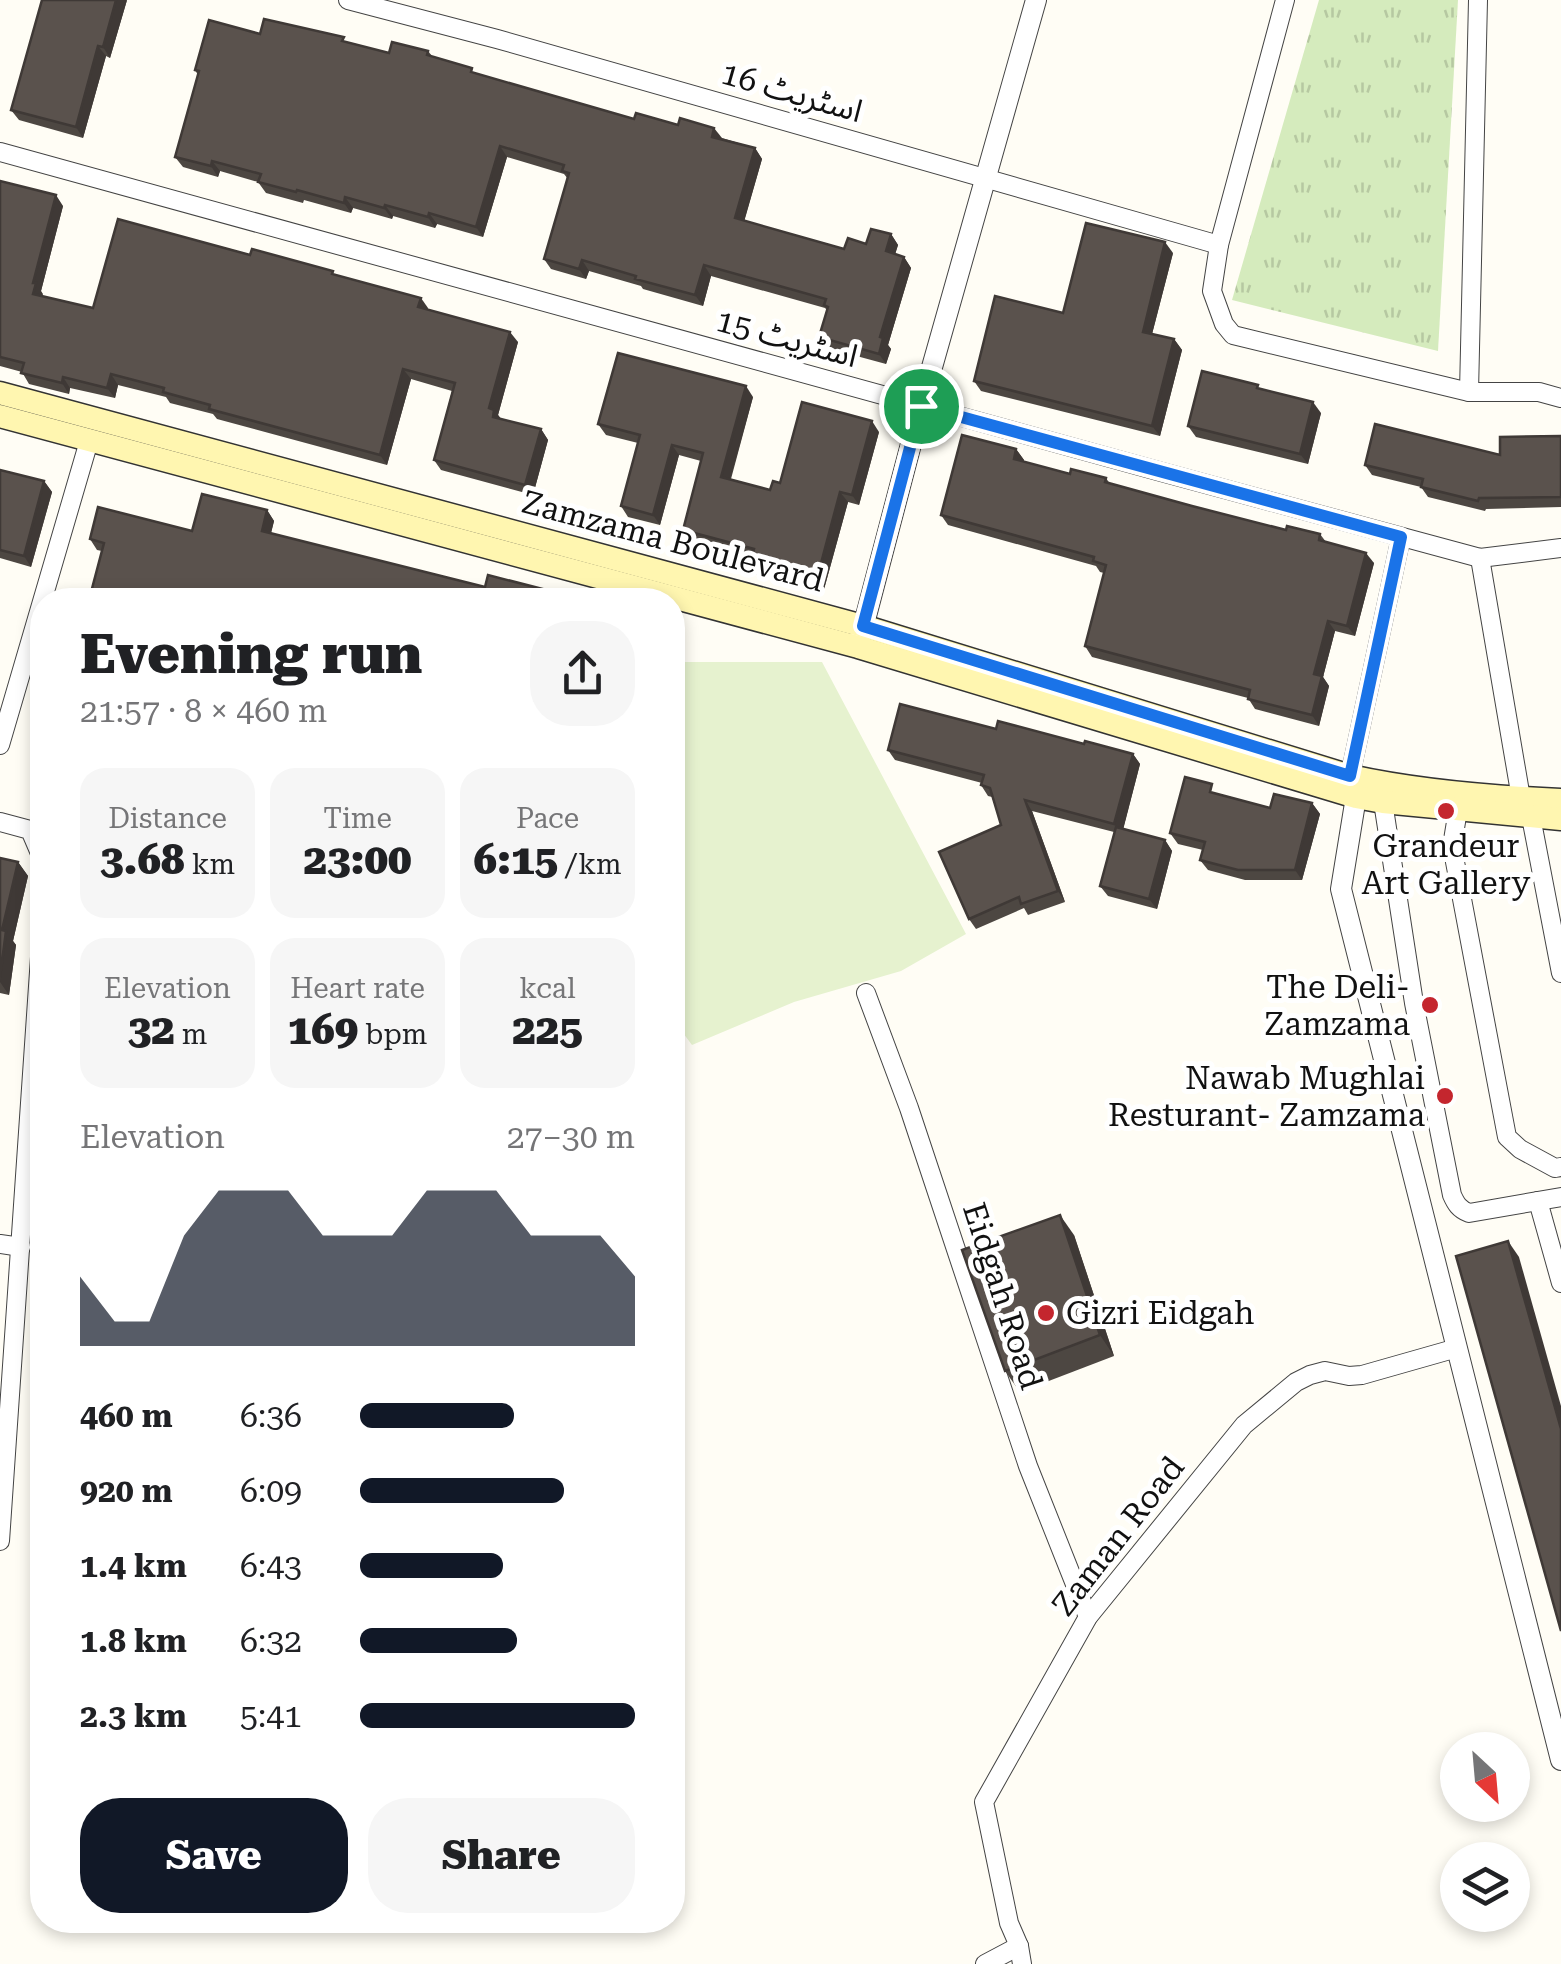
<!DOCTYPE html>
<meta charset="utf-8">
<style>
:root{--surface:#fff;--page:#f6f6f6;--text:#202124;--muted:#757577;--accent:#111827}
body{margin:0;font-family:"Roboto Serif","Noto Sans Arabic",serif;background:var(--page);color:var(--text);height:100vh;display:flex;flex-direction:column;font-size:38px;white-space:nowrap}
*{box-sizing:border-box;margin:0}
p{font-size:32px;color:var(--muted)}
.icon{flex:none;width:55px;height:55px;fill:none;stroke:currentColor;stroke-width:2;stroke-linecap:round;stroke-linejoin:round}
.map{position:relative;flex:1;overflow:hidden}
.sheet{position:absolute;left:30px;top:588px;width:655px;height:1345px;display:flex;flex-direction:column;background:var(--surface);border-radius:40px;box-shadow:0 5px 15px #0003}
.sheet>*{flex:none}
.needle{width:65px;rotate:154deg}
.controls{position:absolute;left:1440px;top:1732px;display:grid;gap:20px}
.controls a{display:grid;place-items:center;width:90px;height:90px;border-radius:50%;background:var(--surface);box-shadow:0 5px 15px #0003;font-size:50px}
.pin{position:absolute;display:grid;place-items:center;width:85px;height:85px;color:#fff;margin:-42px;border:5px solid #fff;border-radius:50%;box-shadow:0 2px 10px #0007}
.round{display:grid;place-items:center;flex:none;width:105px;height:105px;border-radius:40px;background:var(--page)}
.summary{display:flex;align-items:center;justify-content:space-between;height:170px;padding:0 50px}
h1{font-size:55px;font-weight:800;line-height:75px}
.figures{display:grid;grid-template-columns:repeat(3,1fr);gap:15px;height:170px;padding:10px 50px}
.figures div{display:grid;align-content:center;border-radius:25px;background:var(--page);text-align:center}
.figures b{font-size:42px;font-weight:800}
.figures small{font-size:28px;font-weight:400}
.figures p{font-size:28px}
.chart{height:280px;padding:20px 50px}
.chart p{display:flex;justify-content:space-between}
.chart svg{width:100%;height:180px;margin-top:10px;fill:var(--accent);opacity:.7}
.primary-button{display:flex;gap:20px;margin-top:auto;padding:20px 50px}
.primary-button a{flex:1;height:115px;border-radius:40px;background:var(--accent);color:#fff;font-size:40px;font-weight:800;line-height:115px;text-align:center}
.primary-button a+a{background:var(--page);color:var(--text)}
ul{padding:0 50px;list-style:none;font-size:32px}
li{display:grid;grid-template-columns:160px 120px 1fr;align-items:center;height:75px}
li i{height:25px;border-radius:12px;background:var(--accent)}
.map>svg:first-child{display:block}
.grass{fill:url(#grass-tufts)}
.pitch{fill:#e6f2cf}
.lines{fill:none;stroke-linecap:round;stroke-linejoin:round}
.minor-casing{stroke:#444;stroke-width:20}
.tertiary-casing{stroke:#444;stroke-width:22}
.secondary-casing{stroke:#333;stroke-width:25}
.minor{stroke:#fff;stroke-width:18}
.tertiary{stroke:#fff;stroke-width:20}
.secondary{stroke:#fff6b0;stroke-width:22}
.wall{fill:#4d4742}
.shaded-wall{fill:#3f3936}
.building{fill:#5a524d;stroke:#3f3936;stroke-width:2.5}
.route-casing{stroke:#fff;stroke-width:20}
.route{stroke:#1a73e8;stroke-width:12}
.poi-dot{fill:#c4262e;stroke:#fff;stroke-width:4}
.labels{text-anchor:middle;stroke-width:10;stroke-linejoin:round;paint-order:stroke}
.street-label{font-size:32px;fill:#111;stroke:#fff}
.poi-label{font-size:32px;fill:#111;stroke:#fff;text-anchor:end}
</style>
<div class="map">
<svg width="1561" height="1964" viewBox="0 0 1561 1964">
<defs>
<pattern id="grass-tufts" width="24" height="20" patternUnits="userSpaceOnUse" patternTransform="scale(2.5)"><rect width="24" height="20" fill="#d5ebbd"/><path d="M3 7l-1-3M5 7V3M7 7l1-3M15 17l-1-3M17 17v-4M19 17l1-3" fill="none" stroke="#b6c8a1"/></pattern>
</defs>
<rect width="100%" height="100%" fill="#fffdf5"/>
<polygon class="grass" points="1319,0 1458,0 1438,351 1232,300"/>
<polygon class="pitch" points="672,662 822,662 966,934 901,971 794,1002 692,1045 672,1018"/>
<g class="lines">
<defs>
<g id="minor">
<polyline points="348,0 497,39 1219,245"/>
<polyline points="1285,0 1219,245 1212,291 1224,324 1233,335 1469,392 1539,392 1561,398"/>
<polyline points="0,152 1158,471 1480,558 1561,548"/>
<polyline points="1469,392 1478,0"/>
<polyline points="1480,558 1521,798"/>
<polyline points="0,745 89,441"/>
<polyline points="1350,776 1401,537"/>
<path d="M 1383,802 L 1414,1003 L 1452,1195 C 1456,1204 1459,1209 1469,1213 L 1561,1197"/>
<polyline points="1458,810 1452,846 1507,1137 1520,1149 1555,1168 1561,1167"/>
<polyline points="1531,817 1561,973"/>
<polyline points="0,822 30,830 42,858"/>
<polyline points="866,993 909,1108 1028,1466 1088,1617"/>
<polyline points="1538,1201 1561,1283"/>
<polyline points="0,1244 21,1247"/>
<polyline points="0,1541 42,928"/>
<polyline points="985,1964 1019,1946"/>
<polyline points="1022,1964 1019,1946 1009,1923 984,1802 1088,1617 1244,1425 1296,1382 1310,1375 1325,1371 1349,1376 1362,1375 1457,1348"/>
</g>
<g id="tertiary">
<polyline points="860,639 921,406 1036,0"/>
<polyline points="1356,797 1341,889 1561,1760"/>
</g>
<g id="secondary">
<path d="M 0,393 L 863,626 L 1350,776 C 1418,791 1491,797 1561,800"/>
<polyline points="0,416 858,647 1356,797 1383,802 1561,819"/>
</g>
</defs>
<use href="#minor" class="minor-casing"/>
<use href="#tertiary" class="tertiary-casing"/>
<use href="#secondary" class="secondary-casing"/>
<use href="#minor" class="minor"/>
<use href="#tertiary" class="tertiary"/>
<use href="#secondary" class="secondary"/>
</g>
<g class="wall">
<polygon points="127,0 110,58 106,56 83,138 19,120 11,110"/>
<polygon points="260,34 348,42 389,53 428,51 432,56 476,74 634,119 722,138 755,148 762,159 744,221 844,249 866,244 891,234 898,245 895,254 904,257 911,268 888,345 891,349 886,364 827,348 819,337 827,310 825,308 711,276 703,306 643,289 641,286 589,271 586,279 551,269 544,259 568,179 564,174 507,157 483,237 437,224 435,228 393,216 392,219 353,208 351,213 304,200 303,203 266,193 258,182 220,171 218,177 183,167 175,157 198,75 195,70"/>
<polygon points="0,181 63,206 41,291 42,296 93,308 250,255 335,275 518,342 498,415 501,419 541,429 548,440 533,495 441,470 434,460 452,391 411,379 387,465 217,419 213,414 170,403 166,397 118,385 115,398 70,388 69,394 29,384 22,372 0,366"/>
<polygon points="1173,253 1152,334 1174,339 1182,350 1160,436 981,391 974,381 1063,313"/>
<polygon points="753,397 731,479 770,490 780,483 879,432 859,505 848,502 823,593 757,575 750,565 752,557 690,541 683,530 701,461 679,455 660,525 628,517 621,506 638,443 606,435 598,424"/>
<polygon points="1321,413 1308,464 1196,437 1188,426"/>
<polygon points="1561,436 1561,507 1486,509 1485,511 1428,497 1421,487 1372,475 1365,465 1500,455"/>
<polygon points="1016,449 1024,460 1023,462 1070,474 1106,478 1110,484 1192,506 1286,530 1320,534 1326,542 1374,563 1355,636 1335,631 1323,677 1329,686 1319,726 1255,709 1248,698 1092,657 1085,646 1104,573 1100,572 1096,566 948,525 941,515"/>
<polygon points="0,470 44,481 52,492 31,567 0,558"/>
<polygon points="267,510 274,521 271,533 485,587 560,600 102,551 97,550 90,539 192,531"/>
<polygon points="996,729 1133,754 1140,764 1123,829 1165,840 1172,851 1157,909 1108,896 1100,886 1114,832 1032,811 1065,902 1028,915 1024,908 976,929 969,919 1001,825 992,797 988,796 981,785 982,783 895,760 888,750"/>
<polygon points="1219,794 1270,808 1312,803 1320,814 1302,880 1245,880 1208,870 1200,860 1203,850 1178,844 1170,833"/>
<polygon points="0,858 18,862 28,876 13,941 16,945 9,995 0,993"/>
<polygon points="1074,1235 1114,1356 1020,1392 1005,1371"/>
</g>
<g class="shaded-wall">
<polygon points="116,0 127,0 110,58 103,47"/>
<polygon points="98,46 106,56 83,138 76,127"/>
<polygon points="714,128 722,138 719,147 712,137"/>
<polygon points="500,146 507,157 483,237 476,227"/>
<polygon points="755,148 762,159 742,229 735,218"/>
<polygon points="212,161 220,171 218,177 211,166"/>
<polygon points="56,195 63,206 41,291 43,294 40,304 33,294 33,283"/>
<polygon points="345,197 353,208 351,213 344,203"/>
<polygon points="385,205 393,216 392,219 384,208"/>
<polygon points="429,213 437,224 435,228 428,217"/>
<polygon points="891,234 898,245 893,261 886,251"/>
<polygon points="1165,242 1173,253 1150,342 1143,332"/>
<polygon points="904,257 911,268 888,345 891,349 886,364 879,354 880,337"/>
<polygon points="582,260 589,271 586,279 579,269"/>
<polygon points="704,265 711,276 703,306 695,295"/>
<polygon points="421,298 428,308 426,318 418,307"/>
<polygon points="510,332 518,342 498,415 502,420 493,417 489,408"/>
<polygon points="1174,339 1182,350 1160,436 1152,426"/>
<polygon points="403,369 411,379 387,465 380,455"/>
<polygon points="111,374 118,385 115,398 107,388"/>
<polygon points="63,377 70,388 69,394 62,383"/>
<polygon points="746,386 753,397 728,487 721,477"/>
<polygon points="1313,402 1321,413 1308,464 1300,454"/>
<polygon points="872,421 879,432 859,505 852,495"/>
<polygon points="541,429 548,440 533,495 525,485"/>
<polygon points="672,445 679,455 660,525 653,515"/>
<polygon points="1016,449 1024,460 1021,470 1014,459"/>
<polygon points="44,481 52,492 31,567 24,556"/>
<polygon points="840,492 848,502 823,593 816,582"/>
<polygon points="267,510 274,521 269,541 262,531"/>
<polygon points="1366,553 1374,563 1355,636 1347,626"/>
<polygon points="1328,621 1335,631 1323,677 1329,686 1319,726 1312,715 1314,674"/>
<polygon points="1133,754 1140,764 1122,834 1114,824"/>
<polygon points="1025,800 1032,811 1065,902 1058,891"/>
<polygon points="1312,803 1320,814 1302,880 1295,870"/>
<polygon points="1165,840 1172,851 1157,909 1149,899"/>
<polygon points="18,862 28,876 13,941 16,945 9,995 0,982 2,930"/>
<polygon points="1060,1215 1074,1235 1114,1356 1100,1335"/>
<polygon points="1508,1241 1519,1257 1561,1406 1561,1429"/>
</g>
<g class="building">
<polygon points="42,0 116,0 103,47 98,46 76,127 11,110"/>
<polygon points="264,19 344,37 342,41 389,53 392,42 428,51 427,55 472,68 471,72 634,119 636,113 678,125 680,118 714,128 712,137 755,148 735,218 844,249 848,238 866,244 871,229 891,234 886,251 904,257 880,337 883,338 879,354 819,337 828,307 824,305 826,299 704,265 695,295 635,279 636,276 582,260 579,269 544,259 569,173 562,171 564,165 500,146 476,227 429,213 428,217 385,205 384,208 345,197 344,203 297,190 296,192 258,182 261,174 212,161 211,166 175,157 199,71 195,70 209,20 260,34"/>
<polygon points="0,181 56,195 33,283 36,283 33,294 93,308 118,219 250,255 252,249 333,271 332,274 421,298 418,307 510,332 489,408 494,410 493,417 541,429 525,485 434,460 455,383 403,369 380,455 209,409 210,405 163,392 164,388 111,374 107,388 63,377 62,383 21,373 24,363 0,357"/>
<polygon points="1086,223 1165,242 1143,332 1174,339 1152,426 974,381 995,296 1063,313"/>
<polygon points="618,353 746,386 721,477 770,490 773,481 780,483 802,402 872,421 852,495 840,492 816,582 750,565 754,549 683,530 703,453 672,445 653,515 621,506 640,435 598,424"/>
<polygon points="1202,371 1258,385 1257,388 1313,402 1300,454 1188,426"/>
<polygon points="1375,424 1500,455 1500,437 1561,436 1561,497 1479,498 1478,501 1421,487 1423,479 1365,465"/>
<polygon points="962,435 1016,449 1014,459 1070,474 1071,469 1106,478 1105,482 1192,506 1286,530 1287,526 1320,534 1319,540 1366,553 1347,626 1328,621 1314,674 1322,676 1312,715 1248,699 1250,690 1085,646 1106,565 1093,561 1094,557 941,515"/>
<polygon points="0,470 44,481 24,556 0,550"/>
<polygon points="202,494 267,510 262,531 485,587 488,575 554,592 552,600 89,600 104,543 90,539 98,507 192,531"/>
<polygon points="64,594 87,600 62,600"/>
<polygon points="900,704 996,729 998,721 1084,744 1085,741 1133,754 1114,824 1025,800 1058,891 1021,904 1019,897 969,919 939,852 1001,825 990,788 981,785 984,775 888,750"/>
<polygon points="1185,777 1212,784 1210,792 1270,808 1274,794 1312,803 1295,870 1238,870 1200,860 1205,842 1170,833"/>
<polygon points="1116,827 1165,840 1149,899 1100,886"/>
<polygon points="0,858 18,862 2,930 6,931 0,977"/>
<polygon points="1060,1215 1100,1335 1005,1371 962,1250"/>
<polygon points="1508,1241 1561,1429 1561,1631 1456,1256"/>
</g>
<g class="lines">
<defs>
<polygon id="route" points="921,406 1401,537 1350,776 863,626"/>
</defs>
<use href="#route" class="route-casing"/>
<use href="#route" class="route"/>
</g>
<g class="poi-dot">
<circle cx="1446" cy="811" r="10"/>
<circle cx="1430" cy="1005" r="10"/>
<circle cx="1445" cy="1096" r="10"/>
<circle cx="1046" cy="1313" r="10"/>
</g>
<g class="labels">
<g class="street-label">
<text transform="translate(792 92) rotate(16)" y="11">اسٹریٹ 16</text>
<text transform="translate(787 338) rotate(15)" y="11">اسٹریٹ 15</text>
<text transform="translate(673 541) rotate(15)" y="11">Zamzama Boulevard</text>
<text transform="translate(1003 1296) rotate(72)" y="11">Eidgah Road</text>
<text transform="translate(1118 1536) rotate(-52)" y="11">Zaman Road</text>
</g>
<g class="poi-label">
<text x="1446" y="857" text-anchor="middle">Grandeur<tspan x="1446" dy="37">Art Gallery</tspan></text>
<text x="1410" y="998">The Deli-<tspan x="1410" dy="37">Zamzama</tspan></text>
<text x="1425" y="1089">Nawab Mughlai<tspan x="1425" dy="37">Resturant- Zamzama</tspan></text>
<text x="1066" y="1324" text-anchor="start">Gizri Eidgah</text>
</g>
</g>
</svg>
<div class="controls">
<a><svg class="needle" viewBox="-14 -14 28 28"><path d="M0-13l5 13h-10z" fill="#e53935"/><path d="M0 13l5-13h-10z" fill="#757577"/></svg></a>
<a><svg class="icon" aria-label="layers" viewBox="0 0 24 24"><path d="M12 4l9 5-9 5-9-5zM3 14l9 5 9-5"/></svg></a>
</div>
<div class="pin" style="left:921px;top:406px;background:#1e9e55"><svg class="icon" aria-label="arrive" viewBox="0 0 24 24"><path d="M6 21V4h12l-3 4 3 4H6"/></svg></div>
<section class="sheet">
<div class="summary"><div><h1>Evening run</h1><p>21:57 · 8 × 460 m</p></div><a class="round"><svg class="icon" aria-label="share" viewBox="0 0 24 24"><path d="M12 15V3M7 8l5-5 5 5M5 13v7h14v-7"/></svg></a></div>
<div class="figures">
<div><p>Distance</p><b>3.68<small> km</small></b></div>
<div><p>Time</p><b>23:00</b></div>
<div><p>Pace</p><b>6:15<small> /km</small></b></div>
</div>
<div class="figures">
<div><p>Elevation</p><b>32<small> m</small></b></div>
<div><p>Heart rate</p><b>169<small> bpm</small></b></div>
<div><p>kcal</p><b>225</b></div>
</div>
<div class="chart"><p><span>Elevation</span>27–30 m</p>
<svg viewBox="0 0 160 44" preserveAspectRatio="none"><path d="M0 44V27L10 38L20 38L30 17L40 6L50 6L60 6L70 17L80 17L90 17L100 6L110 6L120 6L130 17L140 17L150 17L160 27V44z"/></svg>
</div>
<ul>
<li><b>460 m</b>6:36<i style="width:56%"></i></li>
<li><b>920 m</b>6:09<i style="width:74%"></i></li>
<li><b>1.4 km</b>6:43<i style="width:52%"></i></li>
<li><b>1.8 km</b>6:32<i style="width:57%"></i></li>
<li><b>2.3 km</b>5:41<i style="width:100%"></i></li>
</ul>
<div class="primary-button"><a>Save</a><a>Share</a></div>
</section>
</div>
